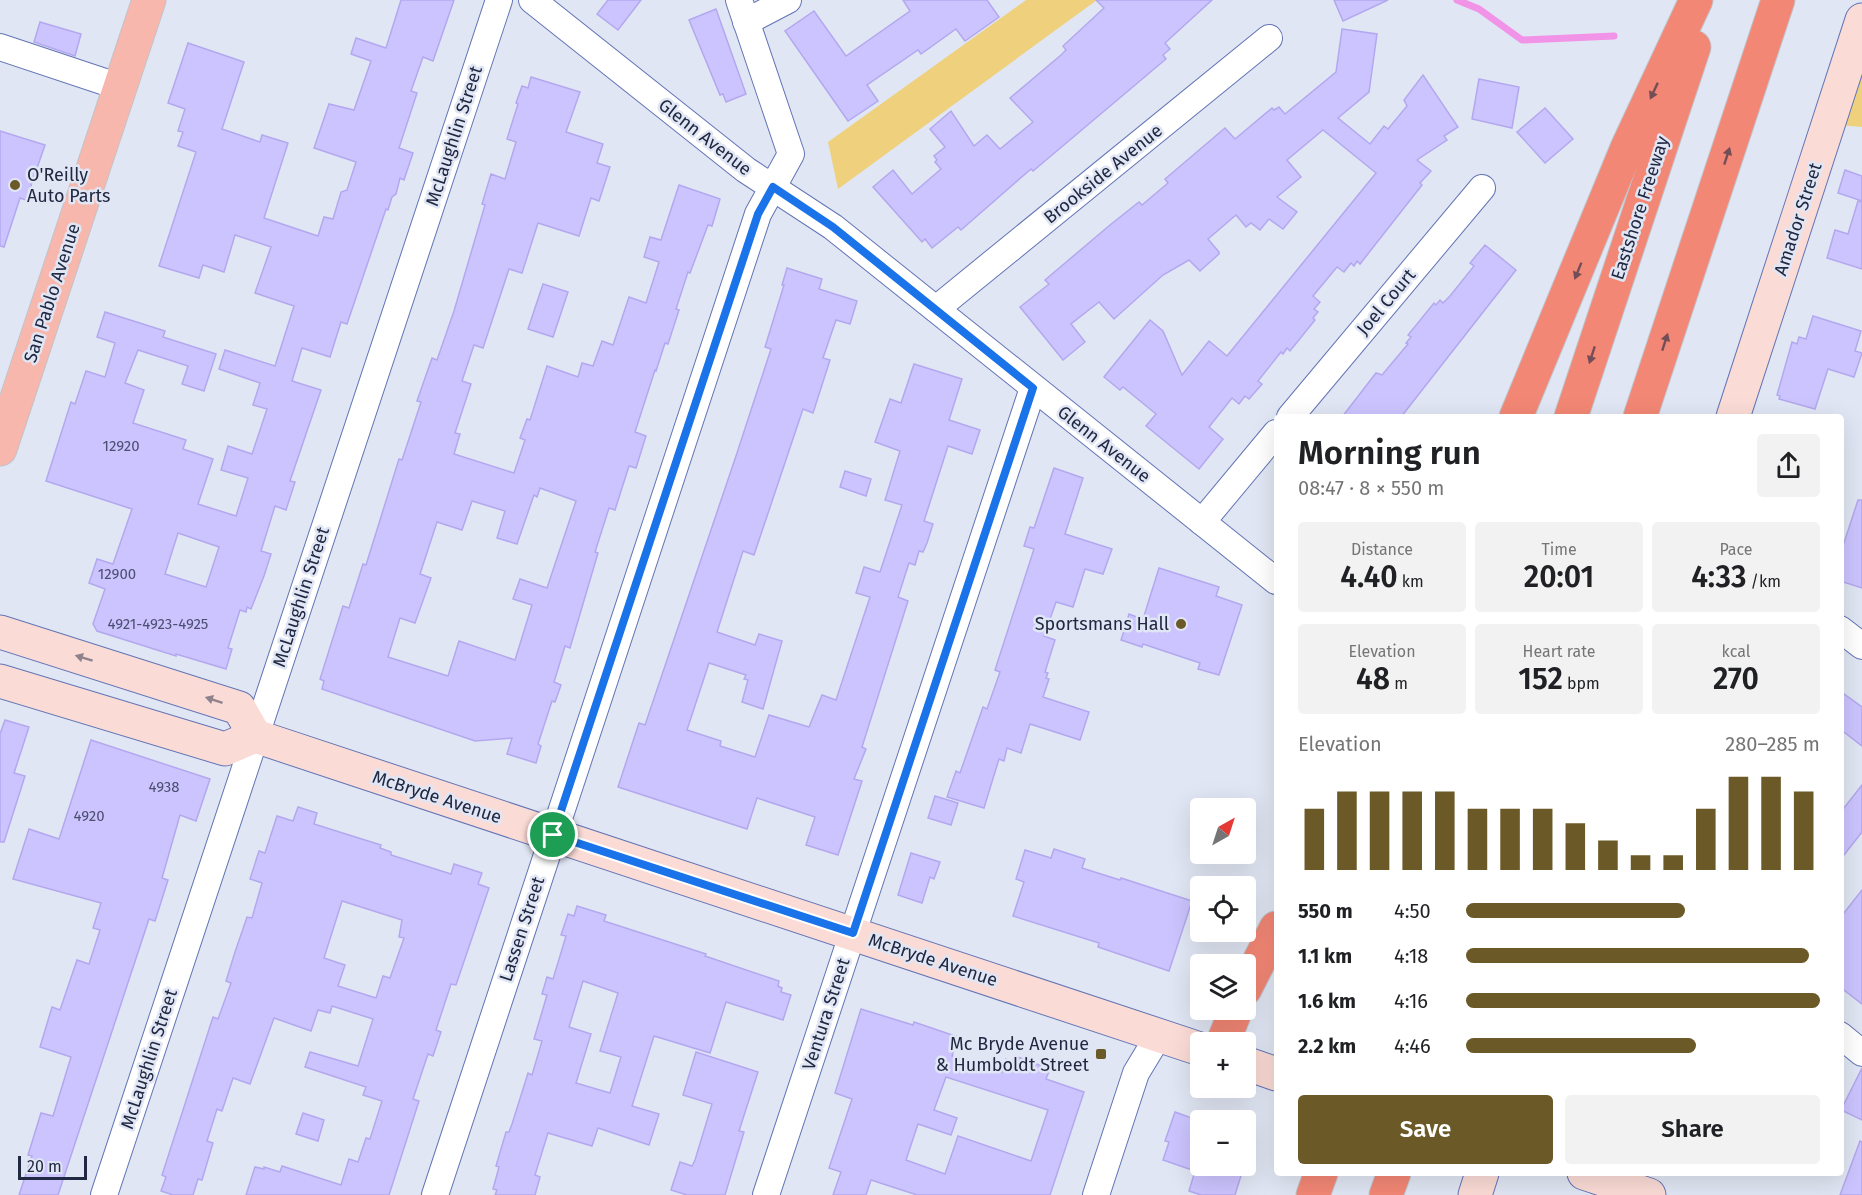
<!DOCTYPE html>
<meta charset="utf-8">
<style>
:root{--surface:#fff;--page:#f2f2f2;--text:#202124;--muted:#757577;--accent:#6b5a27}
body{margin:0;font-family:"Fira Sans",sans-serif;background:var(--page);color:var(--text);height:100vh;display:flex;flex-direction:column;font-size:22px;white-space:nowrap}
*{box-sizing:border-box;margin:0}
p{font-size:20px;color:var(--muted)}
.icon{flex:none;width:33px;height:33px;fill:none;stroke:currentColor;stroke-width:2;stroke-linecap:round;stroke-linejoin:round}
.map{position:relative;flex:1;overflow:hidden}
.panel{position:absolute;left:1274px;top:414px;width:570px;height:762px;display:flex;flex-direction:column;background:var(--surface);border-radius:6px;box-shadow:0 6px 24px #0002}
.panel>*{flex:none}
.needle{width:39px;rotate:39deg}
.buttons{position:absolute;left:1190px;top:798px;display:grid;gap:12px}
.buttons a{display:grid;place-items:center;width:66px;height:66px;border-radius:6px;background:var(--surface);box-shadow:0 6px 24px #0002;font-size:30px}
.scale{position:absolute;left:18px;bottom:15px;width:69px;box-sizing:border-box;padding-left:6px;border:3px solid #202842;border-top:0;font-size:16px;line-height:21px;white-space:nowrap;color:#202842;-webkit-text-stroke:4px #e1e6f4;paint-order:stroke}
.pin{position:absolute;display:grid;place-items:center;width:51px;height:51px;color:#fff;margin:-26px;border:3px solid #fff;border-radius:50%;box-shadow:0 2px 6px #0007}
.round{display:grid;place-items:center;flex:none;width:63px;height:63px;border-radius:6px;background:var(--page)}
.head{display:flex;align-items:center;justify-content:space-between;height:102px;padding:0 24px}
h1{font-size:33px;font-weight:600;line-height:45px}
.metrics{display:grid;grid-template-columns:repeat(3,1fr);gap:9px;height:102px;padding:6px 24px}
.metrics div{display:grid;align-content:center;border-radius:6px;background:var(--page);text-align:center}
.metrics b{font-size:30px;font-weight:600}
.metrics small{font-size:16px;font-weight:400}
.metrics p{font-size:16px}
.chart{height:168px;padding:12px 24px}
.chart p{display:flex;justify-content:space-between}
.chart svg{width:100%;height:108px;margin-top:6px;stroke:var(--accent);stroke-width:6}
.button{display:flex;gap:12px;margin-top:auto;padding:12px 24px}
.button a{flex:1;height:69px;border-radius:6px;background:var(--accent);color:#fff;font-size:24px;font-weight:600;line-height:69px;text-align:center}
.button a+a{background:var(--page);color:var(--text)}
ul{padding:0 24px;list-style:none;font-size:20px}
li{display:grid;grid-template-columns:96px 72px 1fr;align-items:center;height:45px}
li i{height:15px;border-radius:8px;background:var(--accent)}
.map>svg:first-child{display:block}
.green{fill:#efd17d}
.lines{fill:none;stroke-linecap:round;stroke-linejoin:round}
.stream{stroke:#f193e7;stroke-width:7}
.building{fill:#ccc4fe;stroke:#b3a8ef;stroke-width:1.5;fill-rule:evenodd}
.street-casing{stroke:#6275b5;stroke-width:28}
.secondary-casing{stroke:#6275b5;stroke-width:35}
.primary-casing{stroke:#c1c3ca;stroke-width:35}
.highway-casing{stroke:#c1c3ca;stroke-width:35}
.street{stroke:#fff;stroke-width:26}
.secondary{stroke:#fbdbd6;stroke-width:33}
.primary{stroke:#f8b7ac;stroke-width:33}
.highway{stroke:#f38775;stroke-width:33}
.oneway{fill:#744e56}
.oneway2{fill:#8e828c}
.route-casing{stroke:#fff;stroke-width:12}
.route{stroke:#1a73e8;stroke-width:8}
.poi-dot{fill:#6b5a27;stroke:#e1e6f4;stroke-width:2}
.labels{text-anchor:middle;stroke-width:5;stroke-linejoin:round;paint-order:stroke}
.number-label{font-size:15px;fill:#4b4f71}
.street-label{font-size:18px;fill:#202842;stroke:#e1e6f4}
.poi-label{font-size:18px;fill:#202842;stroke:#e1e6f4;text-anchor:end}
</style>
<div class="map">
<svg width="1862" height="1195" viewBox="0 0 1862 1195">
<rect width="100%" height="100%" fill="#e1e6f4"/>
<g class="green">
<polygon points="1026,0 1097,0 838,189 828,142"/>
<polygon points="1862,38 1862,127 1828,124"/>
</g>
<g class="lines">
<polyline class="stream" points="1457,0 1479,9 1522,40 1614,36"/>
</g>
<g class="building">
<path d="M 401,0 L 454,0 L 433,61 L 423,57 L 411,91 L 417,93 L 399,148 L 413,153 L 404,180 L 400,178 L 396,194 L 392,197 L 388,210 L 386,209 L 347,324 L 341,322 L 330,357 L 302,348 L 292,381 L 321,390 L 290,481 L 295,482 L 286,510 L 275,506 L 261,551 L 271,554 L 264,576 L 251,609 L 247,607 L 246,612 L 240,610 L 228,648 L 232,649 L 226,669 L 176,654 L 176,656 L 97,631 L 93,624 L 105,589 L 89,583 L 97,559 L 113,564 L 132,509 L 46,481 L 71,402 L 75,404 L 86,371 L 105,377 L 115,343 L 97,337 L 105,312 L 165,331 L 163,337 L 216,354 L 204,391 L 182,384 L 188,366 L 138,350 L 125,383 L 144,390 L 133,423 L 186,440 L 183,449 L 213,459 L 198,504 L 236,516 L 248,478 L 221,470 L 228,446 L 252,454 L 267,409 L 253,405 L 260,383 L 219,369 L 225,350 L 275,366 L 294,306 L 255,293 L 271,247 L 235,235 L 224,272 L 203,265 L 199,278 L 159,266 L 196,152 L 178,146 L 183,132 L 178,131 L 185,109 L 168,103 L 188,43 L 244,62 L 222,129 L 260,142 L 262,135 L 288,143 L 264,218 L 318,236 L 324,217 L 333,219 L 341,192 L 347,190 L 356,162 L 314,148 L 329,104 L 354,110 L 371,61 L 351,54 L 356,38 L 386,48 ZM 178,533 L 219,547 L 206,587 L 165,574 Z"/>
<polygon points="608,0 641,0 618,30 597,14"/>
<polygon points="903,0 987,0 999,17 965,41 956,29 921,54 918,50 867,85 878,101 848,121 785,31 814,11 846,56 910,11"/>
<polygon points="1096,0 1212,0 1165,43 1170,49 1163,55 1166,59 1033,171 1031,169 961,230 958,227 932,248 925,239 922,242 873,187 893,170 912,194 941,169 935,162 937,160 934,156 945,147 930,129 951,111 974,146 987,135 1000,149 1033,122 1010,98 1061,55 1066,50 1063,46 1104,8"/>
<polygon points="1334,0 1388,0 1343,21"/>
<polygon points="716,9 746,94 726,102 723,94 720,95 689,20"/>
<polygon points="40,22 81,34 75,56 34,42"/>
<polygon points="1342,29 1377,34 1369,92 1338,118 1370,144 1384,126 1388,129 1407,106 1404,100 1423,75 1458,127 1444,136 1447,140 1417,160 1431,171 1420,183 1422,185 1360,264 1357,261 1354,266 1351,263 1344,272 1337,267 1313,296 1320,302 1314,309 1318,312 1313,318 1315,320 1290,351 1287,348 1283,354 1281,352 1258,381 1262,384 1249,399 1245,396 1239,404 1232,398 1209,427 1223,439 1199,469 1146,426 1156,414 1123,387 1120,390 1104,377 1150,320 1163,331 1182,375 1209,341 1227,356 1376,173 1323,130 1287,160 1301,177 1277,197 1297,212 1283,229 1269,219 1260,230 1251,223 1246,227 1236,215 1208,239 1219,252 1219,254 1200,271 1189,260 1163,275 1114,319 1099,302 1071,324 1085,342 1063,360 1020,307 1049,284 1045,280 1110,225 1139,202 1142,205 1168,183 1165,179 1225,128 1235,139 1272,108 1274,110 1279,107 1285,114 1336,72"/>
<path d="M 531,77 L 580,92 L 566,132 L 603,144 L 597,163 L 610,167 L 599,201 L 591,198 L 579,236 L 538,223 L 522,273 L 509,269 L 483,348 L 474,345 L 462,381 L 471,384 L 455,433 L 460,434 L 454,454 L 514,473 L 525,440 L 520,438 L 527,419 L 530,420 L 547,366 L 578,377 L 582,363 L 593,366 L 602,341 L 613,345 L 629,297 L 646,303 L 659,262 L 644,257 L 650,237 L 661,240 L 679,185 L 720,199 L 712,226 L 708,225 L 690,273 L 688,272 L 676,309 L 679,310 L 668,344 L 665,343 L 656,371 L 655,370 L 635,432 L 646,436 L 636,468 L 629,466 L 615,510 L 609,508 L 595,552 L 598,553 L 570,648 L 565,646 L 554,682 L 561,685 L 555,702 L 552,701 L 538,744 L 541,746 L 536,763 L 507,754 L 512,738 L 475,741 L 322,689 L 324,681 L 320,679 L 343,606 L 349,608 L 363,564 L 366,565 L 399,459 L 402,460 L 421,402 L 417,401 L 432,358 L 437,360 L 454,311 L 485,205 L 482,204 L 491,174 L 505,179 L 516,142 L 507,139 L 518,104 L 516,103 L 522,86 L 528,88 ZM 540,488 L 576,501 L 547,588 L 520,579 L 513,599 L 532,605 L 515,660 L 459,641 L 448,676 L 388,657 L 400,618 L 415,623 L 431,578 L 420,574 L 437,522 L 462,530 L 472,501 L 505,511 L 497,538 L 517,544 L 534,495 L 537,497 Z"/>
<polygon points="1479,79 1519,87 1512,128 1472,119"/>
<polygon points="1545,108 1573,139 1545,163 1517,132"/>
<polygon points="0,131 45,145 26,200 20,198 4,247 0,246"/>
<polygon points="1845,170 1862,176 1862,201 1838,193"/>
<polygon points="1858,201 1862,202 1862,269 1827,258 1835,230 1848,234"/>
<polygon points="1485,245 1516,270 1401,417 1342,417 1376,373 1382,375 1408,344 1406,343 1411,337 1408,335 1434,303 1436,305 1440,300 1443,303 1450,296 1474,266 1470,263"/>
<polygon points="787,268 822,279 819,289 857,301 850,324 836,320 823,358 830,360 813,413 803,409 754,555 743,551 717,632 755,645 759,634 782,641 763,709 742,702 748,680 744,679 746,675 709,663 687,730 721,741 720,746 755,757 769,715 809,727 822,695 836,700 870,597 856,593 864,567 880,572 902,505 885,500 900,451 875,442 890,399 901,403 914,364 962,379 949,420 980,430 972,454 948,446 924,521 933,524 927,543 923,552 919,551 915,565 909,563 898,597 908,601 862,747 866,749 854,779 862,781 838,855 806,845 815,817 757,798 747,829 618,787 639,723 645,725 737,453 771,349 765,347 784,285 782,285"/>
<polygon points="543,284 568,292 553,337 528,329"/>
<polygon points="1813,316 1861,331 1855,351 1862,353 1854,377 1828,369 1815,409 1779,399 1780,396 1777,395 1792,342 1797,344 1799,337 1806,339"/>
<polygon points="1054,468 1083,478 1065,534 1112,549 1103,574 1085,569 1073,607 1056,602 1044,636 1055,640 1045,672 1048,673 1046,678 1049,679 1043,697 1089,712 1080,740 1030,724 1021,753 1007,748 1004,761 999,759 984,808 947,797 956,771 960,773 983,707 987,709 1000,672 995,670 1034,549 1024,546 1030,527 1034,528"/>
<polygon points="845,471 871,479 866,496 840,487"/>
<polygon points="1858,500 1862,500 1862,588 1840,581 1840,555"/>
<polygon points="1159,568 1219,587 1216,596 1242,605 1219,675 1198,669 1200,663 1143,644 1142,647 1121,640 1129,614 1142,619 1144,616"/>
<polygon points="1840,691 1862,707 1862,746 1840,729"/>
<polygon points="5,720 29,727 14,773 25,776 4,842 0,842 0,734"/>
<polygon points="91,740 210,779 196,821 180,815 162,878 168,880 155,921 149,919 58,1195 19,1195 32,1156 28,1155 41,1113 53,1116 71,1057 40,1047 52,1007 60,1010 77,960 89,964 100,930 93,928 101,903 13,879 29,829 59,839"/>
<polygon points="1862,785 1862,832 1840,860 1840,813"/>
<polygon points="935,796 958,803 951,825 928,818"/>
<path d="M 298,807 L 317,813 L 314,824 L 381,845 L 380,848 L 391,852 L 391,855 L 451,874 L 454,864 L 482,873 L 478,884 L 489,888 L 456,985 L 451,984 L 436,1030 L 441,1032 L 433,1056 L 428,1054 L 413,1099 L 419,1101 L 389,1195 L 246,1195 L 255,1167 L 264,1169 L 264,1167 L 280,1172 L 282,1166 L 341,1185 L 349,1159 L 358,1162 L 366,1138 L 370,1139 L 382,1101 L 363,1095 L 366,1087 L 305,1067 L 310,1052 L 358,1066 L 373,1019 L 332,1006 L 330,1013 L 318,1010 L 311,1031 L 274,1018 L 250,1084 L 233,1078 L 222,1111 L 217,1109 L 207,1141 L 213,1143 L 202,1180 L 198,1179 L 193,1195 L 173,1195 L 161,1191 L 166,1177 L 162,1175 L 213,1017 L 218,1019 L 231,983 L 226,981 L 235,952 L 247,917 L 252,918 L 262,883 L 250,879 L 259,851 L 265,853 L 277,816 L 293,821 ZM 342,901 L 402,920 L 399,937 L 404,938 L 390,978 L 383,976 L 376,998 L 338,986 L 345,965 L 324,958 Z"/>
<polygon points="1054,849 1085,859 1082,868 1120,880 1121,878 1192,901 1169,971 1098,947 1099,943 1013,916 1024,882 1016,879 1025,850 1051,858"/>
<polygon points="911,853 940,862 934,879 930,877 922,903 898,895"/>
<polygon points="1862,890 1862,1004 1840,987 1840,918"/>
<path d="M 577,906 L 606,915 L 604,921 L 706,954 L 705,956 L 779,981 L 778,986 L 782,988 L 781,992 L 791,995 L 783,1020 L 726,1002 L 710,1053 L 654,1036 L 632,1106 L 659,1114 L 649,1145 L 598,1128 L 592,1146 L 548,1133 L 535,1175 L 540,1177 L 535,1195 L 495,1195 L 497,1190 L 493,1189 L 499,1167 L 496,1166 L 506,1132 L 509,1132 L 512,1124 L 528,1073 L 532,1075 L 542,1041 L 534,1039 L 547,995 L 542,994 L 547,977 L 553,979 L 566,936 L 561,935 L 568,914 L 574,916 ZM 583,981 L 618,993 L 600,1051 L 621,1057 L 610,1093 L 576,1083 L 591,1034 L 569,1027 Z"/>
<path d="M 861,1009 L 913,1025 L 914,1022 L 958,1037 L 952,1056 L 1002,1072 L 1006,1059 L 1013,1062 L 1015,1056 L 1050,1069 L 1046,1079 L 1084,1092 L 1050,1195 L 917,1195 L 871,1180 L 866,1195 L 833,1195 L 841,1172 L 829,1168 L 852,1099 L 835,1093 ZM 946,1077 L 1048,1110 L 1031,1161 L 958,1136 L 945,1174 L 906,1160 L 918,1124 L 951,1135 L 957,1118 L 934,1110 Z"/>
<polygon points="696,1052 758,1072 739,1131 744,1132 725,1195 687,1195 671,1190 680,1162 692,1166 695,1160 712,1104 683,1095"/>
<polygon points="1862,1068 1862,1120 1841,1110"/>
<polygon points="1175,1112 1200,1121 1200,1166 1244,1166 1235,1195 1201,1195 1189,1191 1195,1171 1163,1160 1169,1142 1165,1141"/>
<polygon points="303,1113 324,1120 318,1141 296,1134"/>
<polygon points="1860,1141 1862,1142 1862,1195 1840,1195"/>
</g>
<g class="lines">
<defs>
<g id="street">
<polyline points="532,0 746,170 833,227 1276,581"/>
<polyline points="746,22 788,0"/>
<polyline points="0,47 120,87"/>
<polyline points="936,309 1269,38"/>
<polyline points="1290,417 1482,188"/>
<polyline points="1202,522 1276,433"/>
<polyline points="1840,629 1862,646"/>
<polyline points="1840,1035 1862,1053"/>
<polyline points="104,1195 499,0"/>
<polyline points="435,1195 758,214 791,154 739,0"/>
<polyline points="766,1195 1033,388"/>
<polyline points="1096,1195 1136,1073 1159,1035"/>
</g>
<g id="secondary">
<polyline points="1733,417 1862,20"/>
<polyline points="0,632 239,708 255,736 1200,1049"/>
<polyline points="0,681 225,749 255,736"/>
<polyline points="1245,1063 1276,1074"/>
<polyline points="1584,1173 1649,1195"/>
<polyline points="1475,1195 1482,1173"/>
</g>
<polyline id="primary" points="0,449 149,0"/>
<g id="highway">
<polyline points="1516,417 1627,148 1696,0"/>
<polyline points="1571,417 1694,47"/>
<polyline points="1640,417 1778,0"/>
<polyline points="1245,989 1276,928"/>
<polyline points="1223,1042 1236,1010"/>
<polyline points="1313,1195 1321,1173"/>
<polyline points="1386,1195 1394,1173"/>
</g>
</defs>
<use href="#street" class="street-casing"/>
<use href="#secondary" class="secondary-casing"/>
<use href="#primary" class="primary-casing"/>
<use href="#highway" class="highway-casing"/>
<use href="#street" class="street"/>
<use href="#secondary" class="secondary"/>
<use href="#primary" class="primary"/>
<use href="#highway" class="highway"/>
</g>
<defs><path id="oneway-solid" d="M-6-.8H1V-3.2L6.5 0L1 3.2V.8H-6Z" transform="scale(1.5)"/></defs>
<g class="oneway">
<use href="#oneway-solid" transform="translate(1654 91) rotate(115)"/>
<use href="#oneway-solid" transform="translate(1727 156) rotate(-72)"/>
<use href="#oneway-solid" transform="translate(1578 271) rotate(112)"/>
<use href="#oneway-solid" transform="translate(1665 342) rotate(-72)"/>
<use href="#oneway-solid" transform="translate(1592 355) rotate(108)"/>
</g>
<g class="oneway2">
<use href="#oneway-solid" transform="translate(84 658) rotate(-163)"/>
<use href="#oneway-solid" transform="translate(214 700) rotate(-162)"/>
</g>
<g class="lines">
<defs>
<polygon id="route" points="773,187 833,227 1033,388 853,933 553,835 758,214"/>
</defs>
<use href="#route" class="route-casing"/>
<use href="#route" class="route"/>
</g>
<g class="poi-dot">
<circle cx="15" cy="185" r="6"/>
<circle cx="1181" cy="624" r="6"/>
<rect x="1095" y="1048" width="12" height="12" rx="3"/>
</g>
<g class="labels">
<g class="number-label">
<text x="121" y="451">12920</text>
<text x="117" y="579">12900</text>
<text x="158" y="629">4921-4923-4925</text>
<text x="164" y="792">4938</text>
<text x="89" y="821">4920</text>
</g>
<g class="street-label">
<text transform="translate(454 136) rotate(-72)" y="6">McLaughlin Street</text>
<text transform="translate(705 137) rotate(38)" y="6">Glenn Avenue</text>
<text transform="translate(1103 174) rotate(-39)" y="6">Brookside Avenue</text>
<text transform="translate(1640 208) rotate(-72)" y="6">Eastshore Freeway</text>
<text transform="translate(1798 219) rotate(-72)" y="6">Amador Street</text>
<text transform="translate(52 293) rotate(-72)" y="6">San Pablo Avenue</text>
<text transform="translate(1386 302) rotate(-50)" y="6">Joel Court</text>
<text transform="translate(1104 444) rotate(38)" y="6">Glenn Avenue</text>
<text transform="translate(301 597) rotate(-72)" y="6">McLaughlin Street</text>
<text transform="translate(437 797) rotate(18)" y="6">McBryde Avenue</text>
<text transform="translate(522 929) rotate(-72)" y="6">Lassen Street</text>
<text transform="translate(933 960) rotate(18)" y="6">McBryde Avenue</text>
<text transform="translate(826 1014) rotate(-72)" y="6">Ventura Street</text>
<text transform="translate(149 1059) rotate(-72)" y="6">McLaughlin Street</text>
</g>
<g class="poi-label">
<text x="27" y="181" text-anchor="start">O'Reilly<tspan x="27" dy="21">Auto Parts</tspan></text>
<text x="1169" y="630">Sportsmans Hall</text>
<text x="1089" y="1050">Mc Bryde Avenue<tspan x="1089" dy="21">&amp; Humboldt Street</tspan></text>
</g>
</g>
</svg>
<div class="buttons">
<a><svg class="needle" viewBox="-14 -14 28 28"><path d="M0-13l5 13h-10z" fill="#e53935"/><path d="M0 13l5-13h-10z" fill="#757577"/></svg></a>
<a><svg class="icon" aria-label="locate" viewBox="0 0 24 24"><circle cx="12" cy="12" r="6"/><path d="M12 2v4M12 18v4M2 12h4M18 12h4"/></svg></a>
<a><svg class="icon" aria-label="layers" viewBox="0 0 24 24"><path d="M12 4l9 5-9 5-9-5zM3 14l9 5 9-5"/></svg></a>
<a>+</a>
<a>−</a>
</div>
<div class="scale">20 m</div>
<div class="pin" style="left:553px;top:835px;background:#1e9e55"><svg class="icon" aria-label="arrive" viewBox="0 0 24 24"><path d="M6 21V4h12l-3 4 3 4H6"/></svg></div>
<section class="panel">
<div class="head"><div><h1>Morning run</h1><p>08:47 · 8 × 550 m</p></div><a class="round"><svg class="icon" aria-label="share" viewBox="0 0 24 24"><path d="M12 15V3M7 8l5-5 5 5M5 13v7h14v-7"/></svg></a></div>
<div class="metrics">
<div><p>Distance</p><b>4.40<small> km</small></b></div>
<div><p>Time</p><b>20:01</b></div>
<div><p>Pace</p><b>4:33<small> /km</small></b></div>
</div>
<div class="metrics">
<div><p>Elevation</p><b>48<small> m</small></b></div>
<div><p>Heart rate</p><b>152<small> bpm</small></b></div>
<div><p>kcal</p><b>270</b></div>
</div>
<div class="chart"><p><span>Elevation</span>280–285 m</p>
<svg viewBox="0 0 160 44" preserveAspectRatio="none"><path d="M5 44V19M15 44V12M25 44V12M35 44V12M45 44V12M55 44V19M65 44V19M75 44V19M85 44V25M95 44V32M105 44V38M115 44V38M125 44V19M135 44V6M145 44V6M155 44V12"/></svg>
</div>
<ul>
<li><b>550 m</b>4:50<i style="width:62%"></i></li>
<li><b>1.1 km</b>4:18<i style="width:97%"></i></li>
<li><b>1.6 km</b>4:16<i style="width:100%"></i></li>
<li><b>2.2 km</b>4:46<i style="width:65%"></i></li>
</ul>
<div class="button"><a>Save</a><a>Share</a></div>
</section>
</div>
